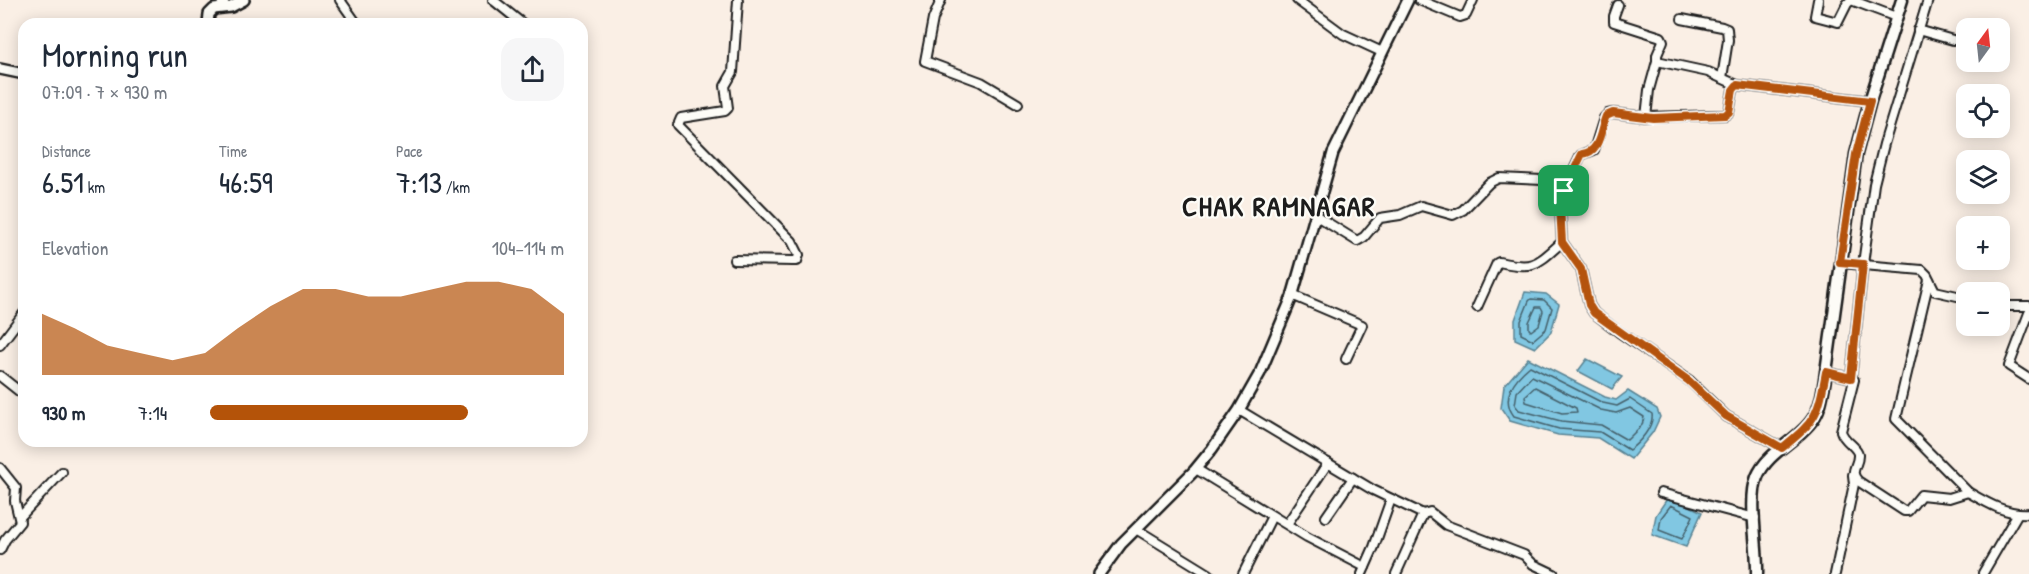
<!DOCTYPE html>
<meta charset="utf-8">
<style>
:root{--surface:#fff;--page:#f6f6f7;--text:#1f2937;--muted:#747a83;--accent:#b45309}
body{margin:0;font-family:"Patrick Hand",sans-serif;background:var(--page);color:var(--text);height:100vh;display:flex;flex-direction:column;font-size:22px;white-space:nowrap}
*{box-sizing:border-box;margin:0}
p{font-size:20px;color:var(--muted)}
.icon{flex:none;width:33px;height:33px;fill:none;stroke:currentColor;stroke-width:2;stroke-linecap:round;stroke-linejoin:round}
.map{position:relative;flex:1;overflow:hidden}
.panel{position:absolute;left:18px;top:18px;width:570px;height:429px;display:flex;flex-direction:column;background:var(--surface);border-radius:18px;box-shadow:0 3px 15px #0003}
.panel>*{flex:none}
.needle{width:39px;rotate:15deg}
.tools{position:absolute;left:1956px;top:18px;display:grid;gap:12px}
.tools a{display:grid;place-items:center;width:54px;height:54px;border-radius:12px;background:var(--surface);box-shadow:0 3px 15px #0003;font-size:30px}
.pin{position:absolute;display:grid;place-items:center;width:51px;height:51px;color:#fff;margin:-26px;border-radius:12px;box-shadow:0 3px 9px #0006}
.round{display:grid;place-items:center;flex:none;width:63px;height:63px;border-radius:18px;background:var(--page)}
.overview{display:flex;align-items:center;justify-content:space-between;height:102px;padding:0 24px}
h1{font-size:33px;font-weight:600;line-height:45px}
.stats{display:grid;grid-template-columns:repeat(3,1fr);gap:9px;height:102px;padding:6px 24px}
.stats div{display:grid;align-content:center}
.stats b{font-size:30px;font-weight:600}
.stats small{font-size:16px;font-weight:400}
.stats p{font-size:16px}
.chart{height:168px;padding:12px 24px}
.chart p{display:flex;justify-content:space-between}
.chart svg{width:100%;height:108px;margin-top:6px;fill:var(--accent);opacity:.7}
ul{padding:0 24px;list-style:none;font-size:20px}
li{display:grid;grid-template-columns:96px 72px 1fr;align-items:center;height:45px}
li i{height:15px;border-radius:8px;background:var(--accent)}
.map>svg:first-child{display:block}
.water{fill:#81c7e2;stroke:#598393;stroke-width:1.5}
.lines{fill:none;stroke-linecap:round;stroke-linejoin:round}
.shore{stroke:#44606b;stroke-width:1.5}
.minor-casing{stroke:#1c1c1c;stroke-width:12}
.tertiary-casing{stroke:#1c1c1c;stroke-width:14}
.secondary-casing{stroke:#1c1c1c;stroke-width:15}
.minor{stroke:#fdfcf7;stroke-width:8}
.tertiary{stroke:#fdfcf7;stroke-width:9}
.secondary{stroke:#fdfcf7;stroke-width:10}
.route-casing{stroke:#fff;stroke-width:12}
.route{stroke:#b45309;stroke-width:8}
.labels{text-anchor:middle;stroke-width:4.5;stroke-linejoin:round;paint-order:stroke}
.district-label{font-size:28px;font-weight:bold;letter-spacing:1.5px;fill:#1c1c1c;stroke:#fdfcf7}
</style>
<div class="map">
<svg width="2029" height="574" viewBox="0 0 2029 574">
<rect width="100%" height="100%" fill="#faefe5"/>
<filter id="ink" filterUnits="userSpaceOnUse"><feTurbulence type="fractalNoise" baseFrequency=".0167" numOctaves="2"/><feDisplacementMap in="SourceGraphic" scale="12" xChannelSelector="R" yChannelSelector="G"/><feConvolveMatrix kernelMatrix="1 2 1 2 8 2 1 2 1" color-interpolation-filters="sRGB"/></filter>
<g filter="url(#ink)">
<g class="water">
<polygon points="1525,292 1546,294 1559,304 1551,332 1535,348 1515,339 1515,320"/>
<polygon points="1528,358 1605,397 1616,400 1628,391 1657,409 1660,417 1653,432 1631,459 1598,438 1558,435 1510,421 1501,408 1504,386"/>
<polygon points="1587,359 1622,377 1612,389 1578,371"/>
<polygon points="1669,496 1702,512 1686,547 1652,535 1656,515"/>
</g>
<g class="lines">
<g class="shore">
<polygon points="1531,299 1544,300 1552,308 1546,329 1533,340 1521,334 1521,321 1529,301"/>
<polygon points="1536,307 1541,307 1543,311 1539,325 1531,331 1529,329 1529,322"/>
<path d="M 1530,366 L 1603,403 L 1617,406 L 1630,399 L 1652,414 C 1654,427 1639,443 1629,450 L 1600,432 L 1559,429 L 1514,416 C 1500,398 1514,379 1530,366 Z"/>
<polygon points="1532,376 1601,410 1616,413 1630,408 1644,417 1642,425 1627,440 1601,425 1561,421 1519,410 1515,405 1517,392"/>
<polygon points="1535,387 1576,408 1577,412 1562,413 1526,402 1525,396"/>
<polygon points="1671,505 1693,516 1682,539 1659,530 1661,518"/>
</g>
<defs>
<g id="minor">
<polyline points="220,0 227,7"/>
<polyline points="340,0 357,24"/>
<polyline points="493,0 523,24"/>
<polyline points="941,0 933,19 925,61 981,82 1018,104"/>
<polyline points="1297,0 1343,34 1382,52"/>
<polyline points="1419,0 1460,17 1466,15 1473,0"/>
<polyline points="1818,0 1815,16 1838,22 1847,4 1851,0 1896,17"/>
<polyline points="1618,5 1614,16 1614,22 1661,37 1663,41 1657,55 1657,61 1708,72 1737,85"/>
<polyline points="1682,19 1722,27 1727,29 1728,40 1722,78"/>
<polyline points="1918,30 1953,40"/>
<polyline points="1646,117 1649,90 1657,61"/>
<polyline points="1315,215 1357,241 1364,237 1380,218 1400,215 1421,206 1453,215 1463,210 1489,183 1499,178 1542,180 1564,191"/>
<polyline points="734,260 793,261 797,261 799,255 792,241 678,125 681,118 725,111 728,108 725,86 733,72 738,0"/>
<polyline points="1840,263 1922,270 1927,275 1935,291 1966,298"/>
<polyline points="1929,280 1896,419 1968,492"/>
<polyline points="1292,295 1362,325 1346,359"/>
<polyline points="2000,306 2029,306"/>
<path d="M 1477,307 L 1497,263 L 1499,262 C 1534,270 1536,265 1562,242"/>
<polyline points="2029,313 2009,366 2029,379"/>
<polyline points="0,345 24,313"/>
<path d="M 1826,372 L 1851,378 L 1854,380 L 1841,431 C 1844,442 1857,446 1858,454 C 1859,466 1848,471 1858,481 L 1904,511 L 1908,511 L 1921,495 L 1949,498 L 1968,492 C 1987,503 2007,515 2029,513"/>
<polyline points="0,376 24,395"/>
<polyline points="1851,378 1863,264 1874,184 1884,144 1928,0"/>
<polyline points="1239,410 1373,490 1423,514 1396,574"/>
<polyline points="1782,448 1726,416 1690,381 1619,332 1594,313 1589,305 1581,269 1562,242 1560,206 1564,191 1581,155 1594,150 1604,118 1608,114 1613,113 1646,117 1725,115 1729,112 1733,90 1737,85 1870,101"/>
<polyline points="0,468 16,488 15,501 20,522 5,540 0,550"/>
<polyline points="1196,469 1307,537 1365,567"/>
<polyline points="1661,493 1755,518"/>
<polyline points="1423,514 1430,512 1446,525 1524,555 1533,564 1554,574"/>
<polyline points="20,517 62,472"/>
<polyline points="1326,517 1353,478"/>
<polyline points="1287,524 1328,463"/>
<polyline points="1136,529 1209,574"/>
<polyline points="1983,573 2018,513"/>
<polyline points="1243,574 1272,516"/>
<polyline points="1362,574 1374,547 1391,499"/>
<polyline points="1835,574 1854,484 1853,475"/>
</g>
<g id="tertiary">
<polyline points="208,24 209,14 214,9 231,7 244,0"/>
<polyline points="0,69 24,74"/>
<polyline points="1099,574 1121,544 1194,471 1212,449 1239,410 1260,373 1292,297 1333,153 1408,0"/>
</g>
<path id="secondary" d="M 1757,574 C 1758,546 1748,501 1757,477 C 1767,453 1793,443 1809,424 C 1822,410 1823,390 1826,372 L 1856,154 L 1870,101 L 1902,0"/>
</defs>
<use href="#minor" class="minor-casing"/>
<use href="#tertiary" class="tertiary-casing"/>
<use href="#secondary" class="secondary-casing"/>
<use href="#minor" class="minor"/>
<use href="#tertiary" class="tertiary"/>
<use href="#secondary" class="secondary"/>
</g>
</g>
<g class="lines" filter="url(#ink)">
<defs>
<path id="route" d="M 1737,85 L 1870,101 L 1856,154 L 1840,262 L 1863,264 L 1851,378 L 1826,372 C 1818,415 1817,420 1782,448 L 1726,416 L 1689,381 L 1594,313 L 1589,305 L 1581,269 L 1562,242 L 1560,206 L 1564,191 L 1582,154 C 1601,152 1600,130 1606,116 L 1613,113 L 1653,118 L 1725,115 L 1729,112 L 1733,90 Z"/>
</defs>
<use href="#route" class="route-casing"/>
<use href="#route" class="route"/>
</g>
<g class="labels">
<g class="district-label">
<text x="1279" y="216">CHAK RAMNAGAR</text>
</g>
</g>
</svg>
<div class="tools">
<a><svg class="needle" viewBox="-14 -14 28 28"><path d="M0-13l5 13h-10z" fill="#e53935"/><path d="M0 13l5-13h-10z" fill="#747a83"/></svg></a>
<a><svg class="icon" aria-label="locate" viewBox="0 0 24 24"><circle cx="12" cy="12" r="6"/><path d="M12 2v4M12 18v4M2 12h4M18 12h4"/></svg></a>
<a><svg class="icon" aria-label="layers" viewBox="0 0 24 24"><path d="M12 4l9 5-9 5-9-5zM3 14l9 5 9-5"/></svg></a>
<a>+</a>
<a>−</a>
</div>
<div class="pin" style="left:1564px;top:191px;background:#1e9e55"><svg class="icon" aria-label="arrive" viewBox="0 0 24 24"><path d="M6 21V4h12l-3 4 3 4H6"/></svg></div>
<section class="panel">
<div class="overview"><div><h1>Morning run</h1><p>07:09 · 7 × 930 m</p></div><a class="round"><svg class="icon" aria-label="share" viewBox="0 0 24 24"><path d="M12 15V3M7 8l5-5 5 5M5 13v7h14v-7"/></svg></a></div>
<div class="stats">
<div><p>Distance</p><b>6.51<small> km</small></b></div>
<div><p>Time</p><b>46:59</b></div>
<div><p>Pace</p><b>7:13<small> /km</small></b></div>
</div>
<div class="chart"><p><span>Elevation</span>104–114 m</p>
<svg viewBox="0 0 160 44" preserveAspectRatio="none"><path d="M0 44V19L10 25L20 32L30 35L40 38L50 35L60 25L70 16L80 9L90 9L100 12L110 12L120 9L130 6L140 6L150 9L160 19V44z"/></svg>
</div>
<ul>
<li><b>930 m</b>7:14<i style="width:73%"></i></li>
</ul>
</section>
</div>
